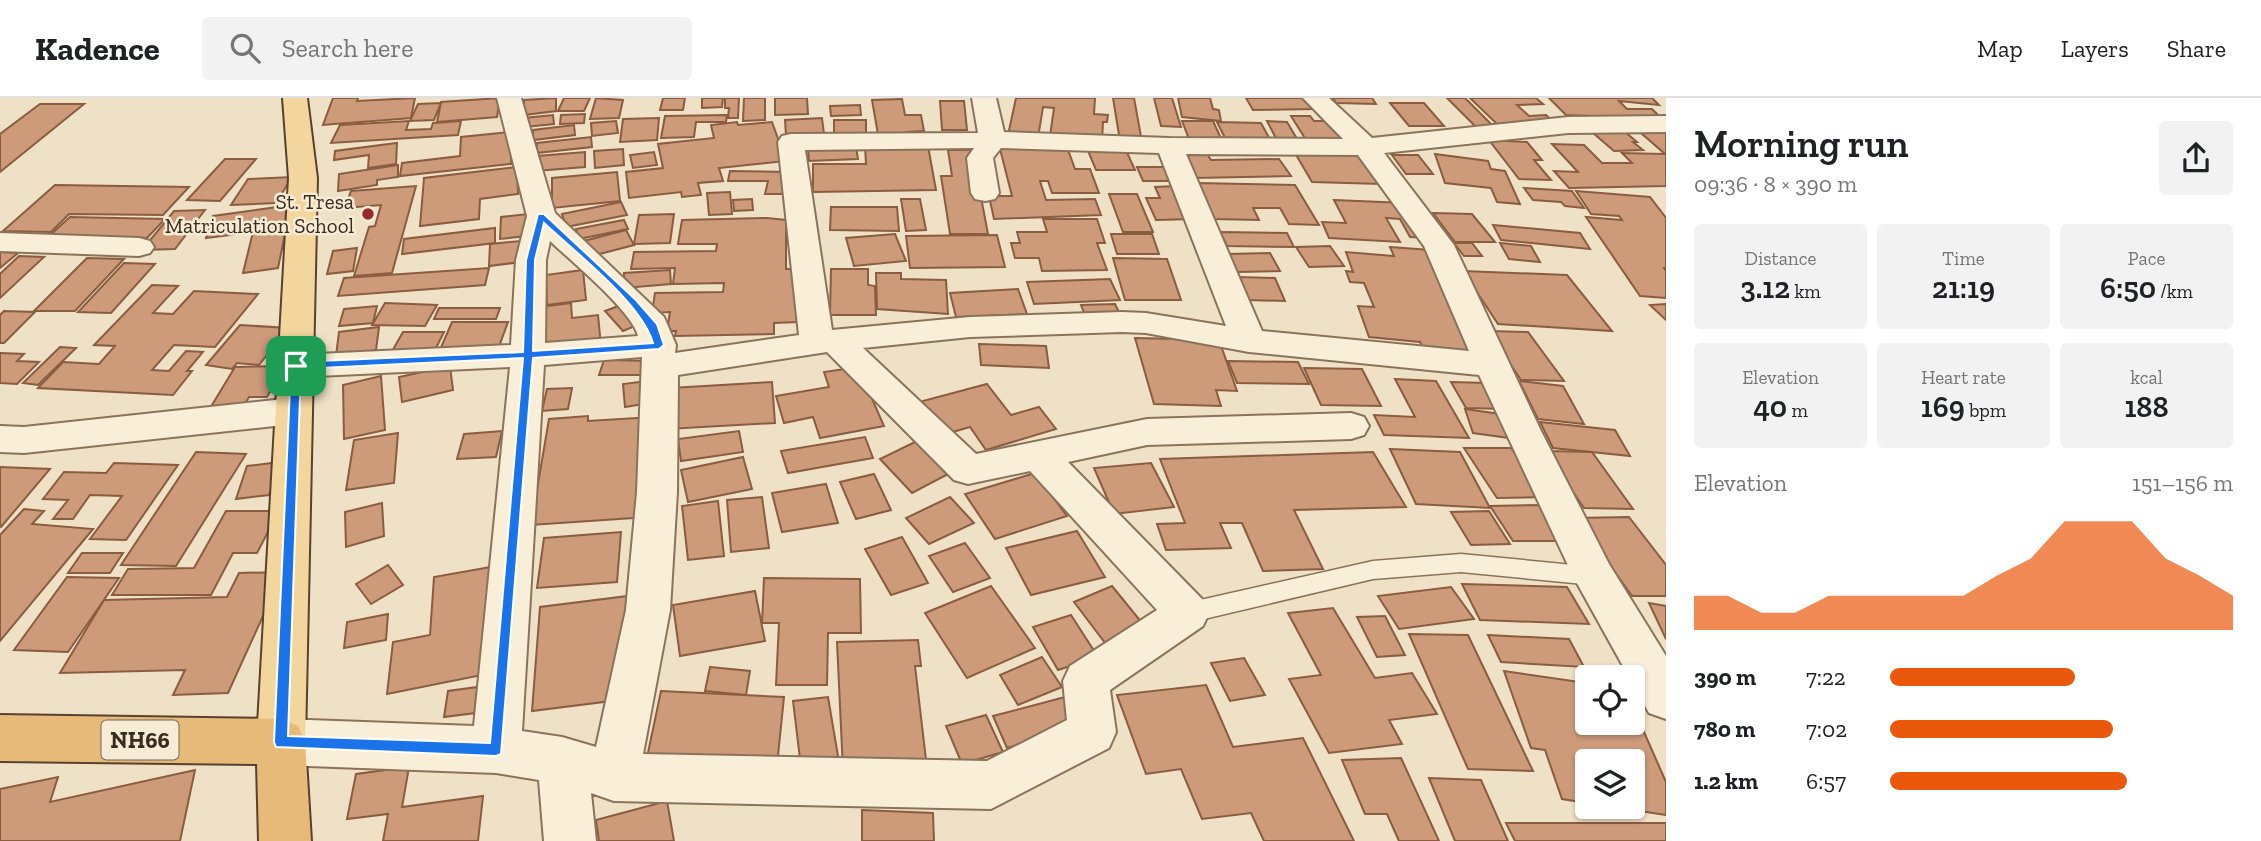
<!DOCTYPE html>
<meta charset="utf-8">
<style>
:root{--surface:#fff;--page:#f2f2f2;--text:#202124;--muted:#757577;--line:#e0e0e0;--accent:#ea580c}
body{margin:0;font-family:"Zilla Slab",serif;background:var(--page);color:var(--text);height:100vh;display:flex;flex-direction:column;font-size:26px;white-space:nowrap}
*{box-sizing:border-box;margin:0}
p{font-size:23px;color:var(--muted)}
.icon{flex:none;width:38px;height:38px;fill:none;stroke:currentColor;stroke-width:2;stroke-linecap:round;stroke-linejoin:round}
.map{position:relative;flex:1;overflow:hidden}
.sheet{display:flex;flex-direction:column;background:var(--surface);width:595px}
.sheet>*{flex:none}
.buttons{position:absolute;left:1575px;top:567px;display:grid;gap:14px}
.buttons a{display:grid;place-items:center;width:70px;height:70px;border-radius:7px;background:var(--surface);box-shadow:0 2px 5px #0004;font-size:35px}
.pin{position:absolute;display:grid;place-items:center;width:60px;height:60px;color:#fff;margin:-30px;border-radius:14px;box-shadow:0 4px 10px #0006}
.round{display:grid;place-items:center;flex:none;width:74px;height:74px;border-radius:7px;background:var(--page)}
.overview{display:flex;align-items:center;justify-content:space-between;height:119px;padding:0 28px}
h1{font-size:38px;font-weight:600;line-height:52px}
.stats{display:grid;grid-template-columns:repeat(3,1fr);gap:10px;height:119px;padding:7px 28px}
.stats div{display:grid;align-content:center;border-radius:7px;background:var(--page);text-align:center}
.stats b{font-size:30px;font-weight:600}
.stats small{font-size:19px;font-weight:400}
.stats p{font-size:19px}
.chart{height:196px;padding:14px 28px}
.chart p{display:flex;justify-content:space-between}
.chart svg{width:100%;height:126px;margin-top:7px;fill:var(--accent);opacity:.7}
ul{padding:0 28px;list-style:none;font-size:23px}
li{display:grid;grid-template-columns:112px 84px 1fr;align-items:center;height:52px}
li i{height:18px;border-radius:9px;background:var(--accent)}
header{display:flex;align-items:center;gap:42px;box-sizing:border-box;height:98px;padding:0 35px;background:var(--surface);border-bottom:2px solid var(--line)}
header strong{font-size:33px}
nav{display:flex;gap:38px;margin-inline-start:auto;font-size:24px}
.search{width:490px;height:63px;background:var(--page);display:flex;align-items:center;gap:18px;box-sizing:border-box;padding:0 24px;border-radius:7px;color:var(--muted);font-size:26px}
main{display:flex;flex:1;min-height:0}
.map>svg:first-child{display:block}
.building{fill:#cd9b7a;stroke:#8a5c40;stroke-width:2}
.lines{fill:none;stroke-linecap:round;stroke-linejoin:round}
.service-casing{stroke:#8a735b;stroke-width:3}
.minor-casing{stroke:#8a735b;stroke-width:4}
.primary-casing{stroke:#58412f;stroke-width:4}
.trunk-casing{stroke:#58412f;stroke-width:4}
.service{fill:#f9efd8;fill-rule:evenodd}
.minor{fill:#f9efd8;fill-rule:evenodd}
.primary{fill:#f2d69d;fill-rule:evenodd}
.trunk{fill:#e8ba79;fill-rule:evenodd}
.route{fill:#1a73e8;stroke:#fff;stroke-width:2;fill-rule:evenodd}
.poi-dot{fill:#9a2a2d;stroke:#f6ecd5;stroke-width:2.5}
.labels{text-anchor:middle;stroke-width:5;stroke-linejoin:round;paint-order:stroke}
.far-poi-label{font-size:21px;fill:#3a2b1f;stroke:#f6ecd5;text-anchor:end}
.shield{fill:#f6ecd5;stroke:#726556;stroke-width:2}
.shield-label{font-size:23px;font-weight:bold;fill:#3a2b1f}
</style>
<header>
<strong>Kadence</strong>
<div class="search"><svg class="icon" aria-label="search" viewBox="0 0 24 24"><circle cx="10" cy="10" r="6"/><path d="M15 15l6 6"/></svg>Search here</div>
<nav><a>Map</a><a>Layers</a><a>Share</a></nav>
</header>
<main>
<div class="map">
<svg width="1666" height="743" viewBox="0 0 1666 743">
<rect width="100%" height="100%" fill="#efe1c5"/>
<g class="building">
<polygon points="333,0 358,0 357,3 415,0 411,20 323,27"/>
<polygon points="500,0 497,19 437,24 441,4"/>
<polygon points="556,0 556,13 524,17 524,2"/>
<polygon points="564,0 590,0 584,13 558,13"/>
<polygon points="596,0 623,2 619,20 590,21"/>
<polygon points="663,0 685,0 683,12 660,12"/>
<polygon points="702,0 723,0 722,9 702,10"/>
<polygon points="725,0 739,0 738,20 728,20 729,10 725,10"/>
<polygon points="744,0 765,0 765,22 743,23"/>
<polygon points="775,0 807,0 808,16 775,17"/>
<polygon points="1016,0 1095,0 1094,16 1108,17 1107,24 1103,24 1102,43 1050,38 1054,10 1043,9 1038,40 1008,37"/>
<polygon points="1113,0 1134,0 1142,44 1120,43"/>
<polygon points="1154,0 1172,0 1181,29 1161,28"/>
<polygon points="1178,0 1210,0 1213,11 1219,12 1221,23 1182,19"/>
<polygon points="1246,0 1306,0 1315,11 1253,12"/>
<polygon points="1333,0 1372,0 1376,6 1336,5"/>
<polygon points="1447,0 1465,0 1494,29 1476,29"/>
<polygon points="1470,0 1536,0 1543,6 1517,7 1529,18 1546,17 1556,26 1498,27"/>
<polygon points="1549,0 1652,0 1659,7 1619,3 1627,11 1652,11 1662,21 1566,17"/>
<polygon points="902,1 905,17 921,17 924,33 906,34 907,41 879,42 872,2"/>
<polygon points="940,3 964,3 967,32 942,32"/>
<polygon points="441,5 434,22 410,23 418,6"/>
<polygon points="1390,5 1424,5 1444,28 1409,28"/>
<polygon points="40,6 84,6 0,74 0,36"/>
<polygon points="860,7 861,17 831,18 830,8"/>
<polygon points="585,16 584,25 560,26 561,17"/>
<polygon points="553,17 554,26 525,29 524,20"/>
<polygon points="727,17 726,24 696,24 694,39 661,40 665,18"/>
<polygon points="1291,18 1310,18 1314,23 1329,23 1344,45 1308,45"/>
<polygon points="659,20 657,42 620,44 623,21"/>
<polygon points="822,20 824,36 786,37 785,22"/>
<polygon points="834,22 866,22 866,37 834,36"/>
<polygon points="409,23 406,32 431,31 433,25 461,23 458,37 331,45 340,27"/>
<polygon points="616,23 618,35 592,38 591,25"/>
<polygon points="1182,23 1213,23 1224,47 1191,46"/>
<polygon points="1267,23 1287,24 1300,46 1279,46"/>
<polygon points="737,24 738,27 772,24 786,63 719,70 723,83 698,85 701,97 682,99 681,94 629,100 626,74 663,70 658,46 714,40 711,27"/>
<polygon points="1217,24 1261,25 1273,47 1228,46"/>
<polygon points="574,27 575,37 533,42 533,32"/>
<polygon points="1618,28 1637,44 1633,44 1643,52 1614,53 1586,29"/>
<polygon points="1633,28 1666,29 1666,88 1569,90 1554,73 1578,74 1552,46 1584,47 1602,65 1632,65 1622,55 1665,56"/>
<polygon points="511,34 511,66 400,78 402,65 460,58 461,39"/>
<polygon points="591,39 592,49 536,55 537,45"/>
<polygon points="1489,42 1527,44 1542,62 1534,62 1551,82 1519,81"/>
<polygon points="397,45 396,66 368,70 369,57 334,62 335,53"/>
<polygon points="865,48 928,48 936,92 813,94 813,66 866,66"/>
<polygon points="1086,48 1124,48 1135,72 1096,72"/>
<polygon points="856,49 858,61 809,63 808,51"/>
<polygon points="1021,49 1067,49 1075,71 1090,71 1099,95 1052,95 1048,83 1040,83 1046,102 1095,101 1101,117 994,121 989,98 1012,98 1000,51"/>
<polygon points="623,51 624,67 595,70 594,53"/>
<polygon points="948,52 972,52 988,136 950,136 941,78 952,78"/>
<polygon points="1205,53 1211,62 1279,61 1291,78 1192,80 1178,54"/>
<polygon points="585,54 585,69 536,73 537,58"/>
<polygon points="654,54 657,67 633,70 630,57"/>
<polygon points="1295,55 1366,57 1381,86 1312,84"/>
<polygon points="1435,56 1488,63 1491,71 1505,73 1520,106 1497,104 1491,90 1445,85"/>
<polygon points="1392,57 1418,57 1433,76 1406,76"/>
<polygon points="225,61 256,61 220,103 187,102"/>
<polygon points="398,67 398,79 377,82 377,87 338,93 339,76"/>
<polygon points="517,69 518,96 480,101 479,121 420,128 424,80"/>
<polygon points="1137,69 1172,69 1179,83 1143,83"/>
<polygon points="730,73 791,74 788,96 765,96 768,83 728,83"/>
<polygon points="617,74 620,103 552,110 552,80"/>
<polygon points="292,79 276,105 231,107 248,81"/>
<polygon points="1197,85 1295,87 1319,127 1289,126 1280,110 1253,110 1259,122 1213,121"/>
<polygon points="55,87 189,89 163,117 69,116 51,134 3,133"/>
<polygon points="416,88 392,175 354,178 369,129 375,128 381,107 345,110 351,93"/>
<polygon points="1177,88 1194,121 1156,122 1146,100 1160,100 1155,89"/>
<polygon points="1524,90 1572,93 1584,110 1565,108 1561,104 1533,102"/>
<polygon points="1576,93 1650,99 1666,120 1666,170 1664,170 1666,173 1666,200 1640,198 1586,119 1622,122 1619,118 1591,116"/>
<polygon points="730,94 732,116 709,117 707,95"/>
<polygon points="1109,96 1137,96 1153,134 1123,134"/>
<polygon points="752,101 753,112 734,113 733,102"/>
<polygon points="901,101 920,101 926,132 906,133"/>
<polygon points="1334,102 1405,105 1426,140 1410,139 1400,121 1386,120 1400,144 1329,140 1322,124 1346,125"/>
<polygon points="621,104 627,117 566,129 562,116"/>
<polygon points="291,107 278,170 243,175 253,134 206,140 213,118"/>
<polygon points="831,109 897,109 899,133 830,132"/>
<polygon points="205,112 175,151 142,152 174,113"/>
<polygon points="1433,115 1472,116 1495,144 1455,144"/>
<polygon points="528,116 527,138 500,141 501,119"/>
<polygon points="674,116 670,145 634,146 639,117"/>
<polygon points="70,119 165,121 147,140 49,138"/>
<polygon points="767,120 786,122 786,171 798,171 798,224 774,225 774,236 675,238 676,233 667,233 670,214 652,215 655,195 723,194 724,185 673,186 675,170 631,171 634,154 716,153 717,146 678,146 682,122"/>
<polygon points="1043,121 1097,121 1105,145 1097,145 1107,172 1042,173 1039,160 1015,160 1011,145 1020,145 1017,134 1047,134"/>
<polygon points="624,122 628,131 579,141 576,131"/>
<polygon points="1493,127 1580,135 1590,151 1501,142"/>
<polygon points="495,130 495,145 402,156 404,141"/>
<polygon points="626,132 634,147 592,158 584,143"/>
<polygon points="1220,134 1287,135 1294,149 1227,148"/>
<polygon points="895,136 906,163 854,168 846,140"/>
<polygon points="1111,136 1152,136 1159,156 1117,156"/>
<polygon points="997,137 1005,169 910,170 906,138"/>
<polygon points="530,142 529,163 489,168 490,146"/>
<polygon points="1454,145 1472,145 1482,158 1464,158"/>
<polygon points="1500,145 1531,148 1540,164 1509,161"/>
<polygon points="1330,148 1344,168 1309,169 1296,149"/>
<polygon points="1390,149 1430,152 1479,256 1423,250 1420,244 1369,239 1358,208 1374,209 1364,185 1350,184 1346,173 1353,174 1346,154 1394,158"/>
<polygon points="357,150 353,173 327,176 333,153"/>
<polygon points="0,154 18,155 0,170"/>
<polygon points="1270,155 1280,173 1237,174 1228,156"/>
<polygon points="19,158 44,159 0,200 0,176"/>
<polygon points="87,160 124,161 75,213 34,213"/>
<polygon points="1113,160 1167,161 1181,202 1125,202"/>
<polygon points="124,165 155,166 111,215 78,214"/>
<polygon points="489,170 485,187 338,198 344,180"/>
<polygon points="831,171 868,171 868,187 875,188 876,217 830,217"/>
<polygon points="583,172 586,202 547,207 546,177"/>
<polygon points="670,172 671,186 624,190 624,175"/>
<polygon points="1463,173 1567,177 1612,233 1498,226"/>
<polygon points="876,175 901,175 901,181 946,182 948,216 877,211"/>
<polygon points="1238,179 1275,180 1285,203 1247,202"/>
<polygon points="1110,181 1120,202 1034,206 1027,184"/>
<polygon points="152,187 178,188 153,215 173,216 194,193 258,196 215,249 174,247 152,272 169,273 186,253 203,254 187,273 192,273 173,297 38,290 63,264 99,266 115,248 94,247"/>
<polygon points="1018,191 1027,216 956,219 950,195"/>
<polygon points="385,205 437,207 425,228 372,227"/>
<polygon points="571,205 572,220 598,217 601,248 540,256 539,209"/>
<polygon points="624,206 642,225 623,233 605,213"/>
<polygon points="1115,206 1120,216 1085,217 1081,207"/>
<polygon points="1666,206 1666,222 1650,207"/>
<polygon points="377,208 373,225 339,228 344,211"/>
<polygon points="439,210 500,210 496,221 434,221"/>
<polygon points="4,213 35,214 4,245 0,245 0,217"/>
<polygon points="452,224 508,224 497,254 439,254"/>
<polygon points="240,227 288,230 259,267 237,265 232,271 206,267"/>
<polygon points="379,229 376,252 336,258 339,234"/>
<polygon points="1488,233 1528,234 1564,283 1521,282"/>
<polygon points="403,234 444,234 433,256 391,255"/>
<polygon points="1135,240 1219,242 1237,293 1216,292 1221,308 1154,306"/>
<polygon points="979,246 1046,248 1049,270 981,267"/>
<polygon points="60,249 76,250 38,287 23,285"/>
<polygon points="0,255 24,256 17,263 39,264 17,286 0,285"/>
<polygon points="604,262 652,263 648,277 599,277"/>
<polygon points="1228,263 1298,264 1309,286 1237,285"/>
<polygon points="285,268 267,299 249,299 242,311 209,312 235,269"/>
<polygon points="450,268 453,292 402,304 399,279"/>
<polygon points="858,269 884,328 820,340 813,319 784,325 776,298 829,289 824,274"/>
<polygon points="1304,270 1362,271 1381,308 1321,307"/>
<polygon points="381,278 385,332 344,341 343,287"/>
<polygon points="1395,281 1436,283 1469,340 1384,337 1374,317 1415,319"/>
<polygon points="647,283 650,305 625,309 623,286"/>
<polygon points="1519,283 1563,288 1584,326 1538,321"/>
<polygon points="772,284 775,325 668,331 671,290"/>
<polygon points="1451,284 1487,285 1504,311 1466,310"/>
<polygon points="987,286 1011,317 1039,309 1056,331 986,352 970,329 942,337 919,304"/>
<polygon points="572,290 568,311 542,313 547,291"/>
<polygon points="1465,311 1500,316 1509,340 1473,335"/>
<polygon points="588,318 588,323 653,319 648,419 531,427 549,321"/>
<polygon points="1540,324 1615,332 1630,358 1553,350"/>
<polygon points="502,333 496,359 457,361 464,336"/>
<polygon points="739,333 743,354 681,363 678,341"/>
<polygon points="398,335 394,385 346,392 354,342"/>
<polygon points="865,339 873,360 788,375 781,353"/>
<polygon points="919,342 952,374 912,395 880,361"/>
<polygon points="1464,350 1511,350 1547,399 1497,400"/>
<polygon points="1390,351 1460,354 1490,410 1416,406"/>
<polygon points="1545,353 1592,354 1633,411 1584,410"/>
<polygon points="196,354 246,356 176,468 121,467"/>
<polygon points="1373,354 1406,409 1294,412 1323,471 1263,473 1242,425 1220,425 1231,450 1166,452 1157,426 1185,425 1160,361"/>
<polygon points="743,359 752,391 688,404 681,372"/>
<polygon points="280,364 269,397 236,401 247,368"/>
<polygon points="114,365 178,367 126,442 90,441 122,398 90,397 73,421 53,421 68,402 43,401 64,374 106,375"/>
<polygon points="1151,365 1174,409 1114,416 1094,370"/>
<polygon points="0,369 50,371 1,429 0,428"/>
<polygon points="1035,375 1067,418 995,441 965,396"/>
<polygon points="874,376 891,412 856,421 840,384"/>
<polygon points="826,386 838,425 782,434 772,395"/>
<polygon points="762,399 769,450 731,454 727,402"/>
<polygon points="950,399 974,425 929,446 906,420"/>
<polygon points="718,403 724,458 688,462 682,408"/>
<polygon points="382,405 384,438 346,449 345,414"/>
<polygon points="1540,407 1565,443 1513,443 1490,408"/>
<polygon points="24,411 44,413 32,426 93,431 0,543 0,437"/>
<polygon points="226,413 279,413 257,455 233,455 211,497 112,497 128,471 194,470"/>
<polygon points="1489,413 1510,446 1471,447 1451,414"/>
<polygon points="1629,419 1666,467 1666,498 1632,498 1576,420"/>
<polygon points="1077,433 1105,479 1031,497 1006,450"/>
<polygon points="621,434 617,484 537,490 544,440"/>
<polygon points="902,439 928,485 891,497 865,451"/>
<polygon points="965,445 990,480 953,494 929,458"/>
<polygon points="82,455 123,455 110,475 68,475"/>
<polygon points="388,467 403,487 371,506 356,486"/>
<polygon points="502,467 502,573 387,596 393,544 430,537 434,479"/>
<polygon points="283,474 228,595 173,597 185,572 60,575 104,502 227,499 239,475"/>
<polygon points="67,479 119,480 68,554 14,552"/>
<polygon points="764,480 860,481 861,535 828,535 827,587 776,587 779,525 762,525"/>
<polygon points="1462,486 1567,489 1589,526 1480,522"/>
<polygon points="991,488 1035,550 967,580 925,515"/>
<polygon points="1112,488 1152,537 1112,554 1074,504"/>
<polygon points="1451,489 1474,521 1399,531 1378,498"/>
<polygon points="755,493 765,543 680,558 673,507"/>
<polygon points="628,498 627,601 532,613 540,509"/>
<polygon points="1649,505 1666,508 1666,541"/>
<polygon points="1333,510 1375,580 1412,575 1437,616 1389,622 1402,646 1329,655 1289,581 1321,577 1288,515"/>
<polygon points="388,516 386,542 344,550 347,524"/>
<polygon points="1071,517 1098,559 1058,572 1033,529"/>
<polygon points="1385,518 1405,557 1377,559 1357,519"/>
<polygon points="1409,536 1468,537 1533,673 1468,671"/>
<polygon points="1488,537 1569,541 1584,569 1501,564"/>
<polygon points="918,542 921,568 915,568 927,670 843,672 837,544"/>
<polygon points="1042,559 1062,589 1018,607 1000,577"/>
<polygon points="1244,560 1265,597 1230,603 1211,565"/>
<polygon points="710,569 750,573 746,597 705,593"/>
<polygon points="1504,573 1587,585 1587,625 1633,625 1633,609 1666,684 1666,717 1613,709 1633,709 1633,663 1587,663 1587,705 1562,701 1545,652 1531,650"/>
<polygon points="1206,587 1233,649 1303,640 1354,743 1264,743 1251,715 1202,721 1181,671 1146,676 1117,597"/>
<polygon points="485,588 483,614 444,619 448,593"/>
<polygon points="661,593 784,599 776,677 645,669"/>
<polygon points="1069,598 1085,628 1007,650 993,618"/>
<polygon points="828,599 839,664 801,669 793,603"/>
<polygon points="986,617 1003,654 962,666 946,628"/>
<polygon points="1401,660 1439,743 1399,743 1387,716 1365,716 1342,662"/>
<polygon points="409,669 402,709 483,698 478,743 383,743 388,716 347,721 356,676"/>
<polygon points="195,672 180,743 0,743 0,691 58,679 50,704"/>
<polygon points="1429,680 1481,682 1508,743 1455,743"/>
<polygon points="667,703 674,743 599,743 596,722"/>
<polygon points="862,712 933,715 934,743 862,743"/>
<polygon points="1506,725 1666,725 1666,743 1515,743"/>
</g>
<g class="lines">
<defs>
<polygon id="service" points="1461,456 1594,469 1602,471 1606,478 1602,485 1594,487 1461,474 1373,481 1187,525 1179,522 1175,515 1179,508 1187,505 1373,463"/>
<g id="minor">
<path d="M 497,0 L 521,0 L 555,115 L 664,219 L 676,247 L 675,255 L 799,237 L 778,44 L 782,38 L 791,36 L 978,35 L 972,0 L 996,0 L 1004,34 L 1169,40 L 1343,41 L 1303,0 L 1329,0 L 1372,40 L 1568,19 L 1666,18 L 1666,34 L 1568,35 L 1384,55 L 1454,147 L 1541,333 L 1609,466 L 1666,558 L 1666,621 L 1649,615 L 1633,586 L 1633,579 L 1629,579 L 1573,478 L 1479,277 L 1249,254 L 1146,235 L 1122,234 L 970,239 L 863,250 L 976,356 L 1147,321 L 1351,315 L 1364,319 L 1369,328 L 1364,337 L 1351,341 L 1147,347 L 1068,364 L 1203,502 L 1209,515 L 1203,528 L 1110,592 L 1116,634 L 1109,650 L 991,711 L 614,703 L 591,695 L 596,743 L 544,743 L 539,682 L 496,675 L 281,667 L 264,660 L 257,644 L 264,628 L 281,621 L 474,628 L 510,269 L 296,279 L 284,276 L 279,268 L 284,260 L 296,257 L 511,247 L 516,162 L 527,118 ZM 974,50 L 967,60 L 971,95 L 975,101 L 985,103 L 995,101 L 999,95 L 993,60 L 1001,50 L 1159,55 L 1226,228 L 1146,215 L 1122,214 L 970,219 L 832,232 L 805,52 ZM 1186,56 L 1358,57 L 1424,148 L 1469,253 L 1262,233 ZM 550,143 C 570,162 633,214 638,238 L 545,245 L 546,162 ZM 827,254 L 954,382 L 968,386 L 1030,373 L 1157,512 L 1070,568 L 1063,583 L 1067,622 L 987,663 L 643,656 L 670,512 L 677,394 L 678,277 ZM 642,259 L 637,394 L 626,512 L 596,649 L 562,639 L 522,633 L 544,267 Z"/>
<polygon points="0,135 139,140 150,143 154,149 150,155 139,158 0,153"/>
<polygon points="293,300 306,304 311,313 306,322 293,326 24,355 0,354 0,328 24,329"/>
</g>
<polygon id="primary" points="283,0 307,0 317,80 305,644 298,660 281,667 264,660 257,644 289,80"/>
<polygon id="trunk" points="0,617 281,621 298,628 305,644 311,743 259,743 257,666 0,663"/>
</defs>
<use href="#service" class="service-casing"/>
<use href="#minor" class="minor-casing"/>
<use href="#primary" class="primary-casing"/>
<use href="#trunk" class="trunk-casing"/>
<use href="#service" class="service"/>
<use href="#minor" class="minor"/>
<use href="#primary" class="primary"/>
<use href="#trunk" class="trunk"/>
</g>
<path class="route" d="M 538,116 L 544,116 L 636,202 L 657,226 L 664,247 L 659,251 L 533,260 L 501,656 L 496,658 L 276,649 L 274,644 L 291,268 L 296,264 L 523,254 L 526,162 ZM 544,125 C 576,155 641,205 653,245 L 533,253 L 535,162 ZM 523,260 L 490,645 L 288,638 L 301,271 Z"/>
<circle class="poi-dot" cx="368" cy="116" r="7"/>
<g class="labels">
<g class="far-poi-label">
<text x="354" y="111">St. Tresa<tspan x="354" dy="24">Matriculation School</tspan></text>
</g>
<rect class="shield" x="101.5" y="622.5" width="77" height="39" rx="5"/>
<g class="shield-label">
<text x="140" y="650">NH66</text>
</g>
</g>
</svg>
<div class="buttons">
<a><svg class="icon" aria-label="locate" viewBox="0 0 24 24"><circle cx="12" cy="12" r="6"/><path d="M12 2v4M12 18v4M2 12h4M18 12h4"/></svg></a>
<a><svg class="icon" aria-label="layers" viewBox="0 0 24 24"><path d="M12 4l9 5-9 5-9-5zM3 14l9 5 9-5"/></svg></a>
</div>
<div class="pin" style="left:296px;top:268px;background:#1e9e55"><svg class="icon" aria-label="arrive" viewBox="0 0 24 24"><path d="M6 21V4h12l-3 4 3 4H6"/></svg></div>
</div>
<section class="sheet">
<div class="overview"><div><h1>Morning run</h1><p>09:36 · 8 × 390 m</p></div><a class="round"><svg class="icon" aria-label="share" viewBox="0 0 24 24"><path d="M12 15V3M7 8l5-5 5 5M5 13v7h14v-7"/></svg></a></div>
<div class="stats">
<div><p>Distance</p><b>3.12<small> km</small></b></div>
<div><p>Time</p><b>21:19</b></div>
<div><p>Pace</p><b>6:50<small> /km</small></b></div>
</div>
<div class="stats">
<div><p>Elevation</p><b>40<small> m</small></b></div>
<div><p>Heart rate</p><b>169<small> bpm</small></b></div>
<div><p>kcal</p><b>188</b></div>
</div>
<div class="chart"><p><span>Elevation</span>151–156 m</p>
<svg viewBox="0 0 160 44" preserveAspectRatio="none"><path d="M0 44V32L10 32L20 38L30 38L40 32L50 32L60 32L70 32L80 32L90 25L100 19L110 6L120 6L130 6L140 19L150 25L160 32V44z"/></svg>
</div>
<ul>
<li><b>390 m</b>7:22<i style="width:54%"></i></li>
<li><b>780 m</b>7:02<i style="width:65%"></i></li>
<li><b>1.2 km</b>6:57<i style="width:69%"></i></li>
</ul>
</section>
</main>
